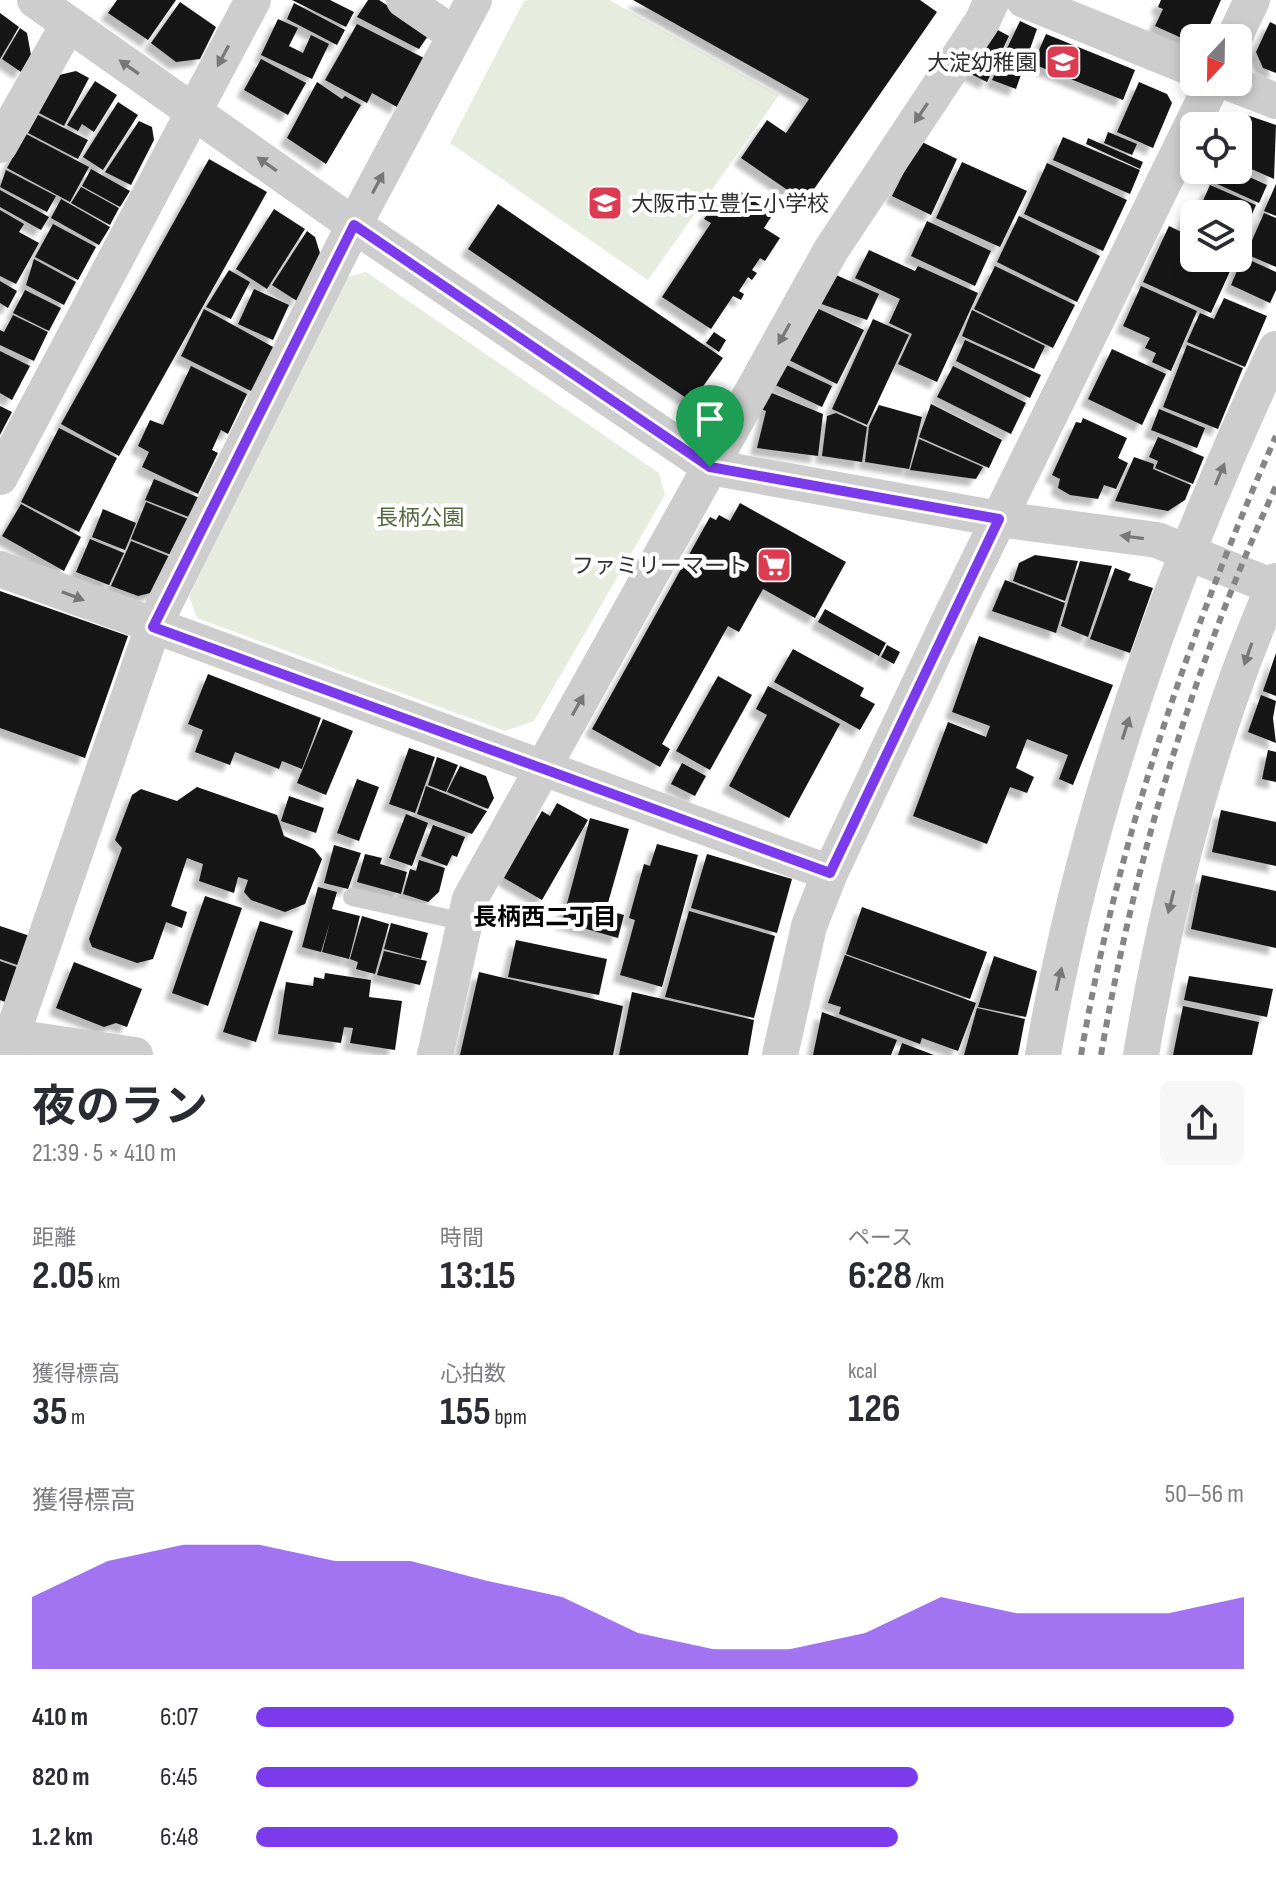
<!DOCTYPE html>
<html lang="ja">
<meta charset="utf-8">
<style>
:root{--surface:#fff;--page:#f7f7f7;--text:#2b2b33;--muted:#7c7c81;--accent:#7c3aed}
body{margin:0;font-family:"Sofia Sans Condensed","Noto Sans JP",sans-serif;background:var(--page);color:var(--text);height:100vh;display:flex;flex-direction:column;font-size:30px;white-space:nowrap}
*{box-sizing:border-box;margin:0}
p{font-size:26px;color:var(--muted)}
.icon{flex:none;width:44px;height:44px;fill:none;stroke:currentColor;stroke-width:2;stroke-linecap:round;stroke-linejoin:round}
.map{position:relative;height:1055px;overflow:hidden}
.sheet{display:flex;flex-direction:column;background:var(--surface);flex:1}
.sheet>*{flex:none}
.needle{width:52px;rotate:202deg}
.tools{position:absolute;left:1180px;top:24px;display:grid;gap:16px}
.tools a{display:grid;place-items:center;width:72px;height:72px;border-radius:12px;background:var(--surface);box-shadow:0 4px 12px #0003;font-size:40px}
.pin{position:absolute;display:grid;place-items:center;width:68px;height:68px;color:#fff;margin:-82px -34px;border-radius:50% 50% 50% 0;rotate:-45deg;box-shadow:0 0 8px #0007}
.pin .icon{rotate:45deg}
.round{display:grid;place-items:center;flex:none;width:84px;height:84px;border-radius:12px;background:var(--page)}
.headline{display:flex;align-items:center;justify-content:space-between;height:136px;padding:0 32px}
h1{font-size:44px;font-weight:700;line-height:60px}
.figures{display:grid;grid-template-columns:repeat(3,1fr);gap:12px;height:136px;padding:8px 32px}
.figures div{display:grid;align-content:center}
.figures b{font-size:40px;font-weight:700}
.figures small{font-size:22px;font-weight:400}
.figures p{font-size:22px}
.chart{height:224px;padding:16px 32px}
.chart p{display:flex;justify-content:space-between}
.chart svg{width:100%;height:144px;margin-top:8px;fill:var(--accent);opacity:.7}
ul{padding:0 32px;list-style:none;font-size:26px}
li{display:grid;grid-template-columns:128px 96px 1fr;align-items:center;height:60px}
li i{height:20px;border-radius:10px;background:var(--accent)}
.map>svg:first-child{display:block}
.green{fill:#e6ecde}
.building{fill:#171717;filter:url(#shadow)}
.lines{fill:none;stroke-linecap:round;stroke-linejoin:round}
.service{stroke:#cdcdcd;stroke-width:18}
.minor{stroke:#cdcdcd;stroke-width:36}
.rail{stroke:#858585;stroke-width:6;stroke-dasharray:8 6;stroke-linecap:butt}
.oneway{fill:#777}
.route-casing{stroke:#fff;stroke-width:16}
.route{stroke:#7c3aed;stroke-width:10}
.labels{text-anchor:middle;stroke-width:8;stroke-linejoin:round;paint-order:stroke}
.poi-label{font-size:22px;fill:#303030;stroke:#fff;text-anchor:end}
.park-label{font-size:22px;fill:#55693f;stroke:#fff}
.neighbourhood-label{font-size:24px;font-weight:bold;fill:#000;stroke:#fff}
</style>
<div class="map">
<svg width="1276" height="1055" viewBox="0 0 1276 1055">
<defs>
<filter id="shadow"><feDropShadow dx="-7" dy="7" stdDeviation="2" flood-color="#0004"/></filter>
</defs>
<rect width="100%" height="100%" fill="#fff"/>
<g class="green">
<polygon points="528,0 609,0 779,95 648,280 450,143 524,1"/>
<polygon points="366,272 659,473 665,495 534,721 505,731 197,618 189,596 346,277"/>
</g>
<g class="building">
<polygon points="117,0 176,0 148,40 108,13"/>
<polygon points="292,0 330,0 354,12 346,27"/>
<polygon points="368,0 379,0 430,33 419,49 357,17"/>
<polygon points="633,0 920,0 937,12 805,202 741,158 767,120 786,133 809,99"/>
<polygon points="1161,0 1221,0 1208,29 1186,40 1155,26 1163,9 1158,7"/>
<polygon points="180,2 216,27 200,59 176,62 151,43"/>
<polygon points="294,3 345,30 337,45 287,19"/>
<polygon points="0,13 19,27 0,59"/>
<polygon points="278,19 298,28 289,46 303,53 311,35 329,44 312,79 261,55"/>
<polygon points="1020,21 1037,29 1016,89 992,80"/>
<polygon points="1270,22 1276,25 1276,73 1263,68 1256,52"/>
<polygon points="357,24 424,58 397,107 372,93 367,103 325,80"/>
<polygon points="20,28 27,33 31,55 21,72 2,59"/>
<polygon points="994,28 1009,36 987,82 967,72"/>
<polygon points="1046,34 1135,70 1123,100 1033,64"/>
<polygon points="261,59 306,83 288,115 244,90"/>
<polygon points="76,71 89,78 64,126 39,113 59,75"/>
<polygon points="95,81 117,95 94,132 82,124 78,131 67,125"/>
<polygon points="317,82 342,99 345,96 361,105 326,164 287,138"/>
<polygon points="1139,82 1167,94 1172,103 1153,148 1117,132"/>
<polygon points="118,102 138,115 103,170 83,157"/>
<polygon points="1244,114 1276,125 1274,179 1238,163 1238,126 1217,126"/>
<polygon points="38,115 88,140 78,159 28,133"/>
<polygon points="139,121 152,127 154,140 131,185 105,172"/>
<polygon points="1108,132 1137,144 1132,155 1104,143"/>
<polygon points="26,134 89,167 70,202 7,168"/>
<polygon points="1063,137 1140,170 1130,194 1053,160"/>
<polygon points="1088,138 1143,162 1140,169 1086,144"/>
<polygon points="920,141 957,159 931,215 892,196"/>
<polygon points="209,159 267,192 119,456 61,424"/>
<polygon points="962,162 1027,191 1000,247 936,218"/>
<polygon points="1047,163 1127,200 1103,251 1024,214"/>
<polygon points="91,169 130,191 120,207 82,186"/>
<polygon points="6,170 56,196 47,212 0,187"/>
<polygon points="1220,170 1234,170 1267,185 1259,203 1215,183"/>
<polygon points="1276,184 1276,216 1264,211"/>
<polygon points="1210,185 1256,205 1248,223 1238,219 1238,214 1227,214 1202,203"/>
<polygon points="81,187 119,208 110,225 71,203"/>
<polygon points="0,190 49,217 41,230 0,207"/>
<polygon points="738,190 773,214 764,228 780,238 765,261 760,258 752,270 757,273 752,280 748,277 739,291 744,294 741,300 733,296 711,329 662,297 711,223 704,219 721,195 730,201"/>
<polygon points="61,199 110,227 99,245 51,218"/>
<polygon points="1192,203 1218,214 1194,214 1194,230 1183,225"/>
<polygon points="498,204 723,358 692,402 468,249"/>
<polygon points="274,209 305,229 267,289 236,269"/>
<polygon points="0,210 24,224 19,232 39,243 16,284 0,276"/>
<polygon points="1264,213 1276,218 1276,267 1246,254"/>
<polygon points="1019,216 1100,256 1077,302 997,262"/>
<polygon points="927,221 991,251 975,286 911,256"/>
<polygon points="53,224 96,247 78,280 35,257"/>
<polygon points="1169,226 1194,238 1194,258 1236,258 1211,313 1143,282"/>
<polygon points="307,231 315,237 320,253 297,301 272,285"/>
<polygon points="869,250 915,271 918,266 978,293 937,382 898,364 912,334 889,323 900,299 855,278"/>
<polygon points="1243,257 1276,272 1276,290 1270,303 1231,285"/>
<polygon points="34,259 76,282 64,305 26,285"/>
<polygon points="995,266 1075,305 1053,348 974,309"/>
<polygon points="229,270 250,282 231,319 206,307"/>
<polygon points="827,271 879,294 867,320 813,301"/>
<polygon points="0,281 17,291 8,308 0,303"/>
<polygon points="1141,286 1197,311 1171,371 1152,362 1156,353 1145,348 1150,338 1123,326"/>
<polygon points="254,289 289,305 273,340 238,324"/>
<polygon points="25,290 61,308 49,331 13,313"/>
<polygon points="1224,298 1267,316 1245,367 1187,342 1200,313 1214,319"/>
<polygon points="808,304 864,330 837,384 783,357"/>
<polygon points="204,309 275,348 253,392 181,356"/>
<polygon points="972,310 1045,346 1034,369 962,336"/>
<polygon points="13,315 48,332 34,361 0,345 0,330 4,332"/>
<polygon points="873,319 909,335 867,425 832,409"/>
<polygon points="714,332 726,340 719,352 706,343"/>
<polygon points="965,340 1041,375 1030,398 956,361"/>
<polygon points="1187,345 1243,368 1218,429 1163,407"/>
<polygon points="1112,349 1166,374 1142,425 1088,399"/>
<polygon points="0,351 30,366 12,400 0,393"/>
<polygon points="780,362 832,386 822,407 771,383"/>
<polygon points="191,366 247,394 228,434 221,430 212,450 218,453 198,494 142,467 149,452 138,446 150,420 163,425"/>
<polygon points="953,366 1026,403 1011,434 937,397"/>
<polygon points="767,391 823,414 818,456 757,448 766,411 761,409"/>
<polygon points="931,404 1002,440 989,468 919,437"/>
<polygon points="879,405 922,417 909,469 865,462 869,426"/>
<polygon points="0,406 12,412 0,435"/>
<polygon points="1159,409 1205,428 1197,448 1151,430"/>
<polygon points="836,413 867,427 862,462 822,456 827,416"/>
<polygon points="1083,418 1127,438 1118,458 1128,463 1116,489 1104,485 1098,499 1070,495 1058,488 1060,479 1052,475 1076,422 1081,423"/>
<polygon points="59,428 117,458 79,532 21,502"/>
<polygon points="1158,437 1204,457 1193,484 1155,468 1158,461 1149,457"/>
<polygon points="919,439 983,467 976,479 910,470"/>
<polygon points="1134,457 1154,464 1153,469 1191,485 1185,500 1168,511 1115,501"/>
<polygon points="154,479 202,499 194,519 145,500"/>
<polygon points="146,502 193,521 174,556 131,539"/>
<polygon points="740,503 846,562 815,618 763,589 739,632 728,626 662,744 670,749 660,767 592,729 710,517 716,520 719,515 730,521"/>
<polygon points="21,504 81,537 64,571 2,536"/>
<polygon points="103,509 136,523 125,550 92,537"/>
<polygon points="90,539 124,553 109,585 76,572"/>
<polygon points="131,541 173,558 155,592 138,596 111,586"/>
<polygon points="1035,555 1078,561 1065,601 1013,581 1019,563"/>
<polygon points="1080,561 1112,566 1088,637 1061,626"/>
<polygon points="1115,568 1131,574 1128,580 1153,588 1130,653 1090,639"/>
<polygon points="1005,580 1065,603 1056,633 992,611"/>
<polygon points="0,591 128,636 85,758 0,728"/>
<polygon points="825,609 886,643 879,656 818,622"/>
<polygon points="979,636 1113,685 1073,785 1059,779 1068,755 1027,739 1016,768 1034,777 1027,793 1010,787 987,844 913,816 948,722 986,737 990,726 952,712"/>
<polygon points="887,645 900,652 894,664 881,657"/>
<polygon points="793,649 864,688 860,696 875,704 860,730 774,682"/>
<polygon points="1276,653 1276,696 1263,691"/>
<polygon points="208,674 321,718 302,769 282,761 279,769 235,752 230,765 195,752 203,730 188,724"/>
<polygon points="718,676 752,695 710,770 676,751"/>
<polygon points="768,686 840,724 789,818 729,786 767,715 756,709"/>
<polygon points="1261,695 1276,701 1273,718 1276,743 1248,732"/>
<polygon points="323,719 353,731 326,795 297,783"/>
<polygon points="409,748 435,757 415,813 389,804"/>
<polygon points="1268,750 1276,752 1276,782 1262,779"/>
<polygon points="437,757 458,765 446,792 428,785"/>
<polygon points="682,763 706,776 695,796 671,784"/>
<polygon points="460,766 486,776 494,798 488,809 447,792"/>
<polygon points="357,779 379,787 359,841 337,833"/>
<polygon points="426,786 487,811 472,834 417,814"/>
<polygon points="197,787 277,815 284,836 314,849 322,859 305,904 285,912 251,900 244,892 248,880 238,877 234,893 199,881 203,864 187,858 171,906 187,912 182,928 166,922 153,959 137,963 92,947 89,939 122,848 115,840 132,795 141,789 177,801"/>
<polygon points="289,796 324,808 316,833 281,821"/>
<polygon points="557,803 588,820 542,900 504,878 542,811 550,816"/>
<polygon points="1221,810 1276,822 1276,866 1212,852"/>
<polygon points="406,814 428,823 412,866 389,858"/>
<polygon points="590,818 629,829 606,910 624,915 618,938 562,922"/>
<polygon points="433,825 465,837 457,857 452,855 447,866 421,856"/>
<polygon points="657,844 698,855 662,987 620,975 635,920 629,918 644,864 650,866"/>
<polygon points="334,845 361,853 348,889 324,883"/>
<polygon points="365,854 382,858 380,864 407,872 401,894 357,882"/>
<polygon points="707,854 792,879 777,933 691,908"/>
<polygon points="419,860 445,868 439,892 428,902 403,894 410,869 416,871"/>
<polygon points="1202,875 1276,891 1276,948 1191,929"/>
<polygon points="318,887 337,892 332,909 360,916 349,959 322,952 330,922 321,952 302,947"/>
<polygon points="205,896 242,908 208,1006 172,993"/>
<polygon points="862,907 987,952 970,999 846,954"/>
<polygon points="689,911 775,936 754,1018 665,997"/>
<polygon points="362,916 389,924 375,974 356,969 358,962 350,959"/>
<polygon points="260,921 293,931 256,1042 223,1032"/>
<polygon points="391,923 428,933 421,959 384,949"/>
<polygon points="0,926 33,937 23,967 0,959"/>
<polygon points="516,940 607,959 599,995 508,977"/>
<polygon points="384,951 427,961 420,985 377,975"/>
<polygon points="845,955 976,1003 958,1051 922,1038 920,1044 839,1014 841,1007 828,1003"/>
<polygon points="994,956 1037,971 1026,1017 978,1007"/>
<polygon points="0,961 17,967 5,1002 0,1000"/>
<polygon points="74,962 142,989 127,1027 116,1023 104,1027 56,1008"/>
<polygon points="479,972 623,1006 613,1055 460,1055"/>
<polygon points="325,973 371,980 369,997 402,1001 395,1050 350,1043 353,1028 344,1027 341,1043 278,1034 286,982 313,986 314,977 324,979"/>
<polygon points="1189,976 1273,989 1267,1017 1184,1000"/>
<polygon points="632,992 754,1020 748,1055 619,1055"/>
<polygon points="1183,1006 1259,1022 1252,1055 1173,1055"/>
<polygon points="977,1008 1025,1019 1018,1055 964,1055"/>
<polygon points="822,1012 897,1040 891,1055 813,1055"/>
<polygon points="902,1043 934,1055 898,1055"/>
</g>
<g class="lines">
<polyline class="service" points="352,897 465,922"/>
<g class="minor">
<polyline points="35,0 354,225 710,467 999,519 1157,540 1276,588"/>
<polyline points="404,0 455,35"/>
<polyline points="1024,0 1194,69"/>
<polyline points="1234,38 1252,0"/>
<polyline points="1227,82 1276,101"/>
<polyline points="0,145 68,25"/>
<polyline points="0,477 253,0"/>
<polyline points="0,569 830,873"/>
<polyline points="0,1035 135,1055"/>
<polyline points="5,1055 153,627 354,225 474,0"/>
<polyline points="435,1055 470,899 831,250 982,22 992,0"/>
<polyline points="780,1055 809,926 830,873 948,623 1213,82"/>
<path d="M 1043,1055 C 1085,810 1170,573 1276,349"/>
<path d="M 1141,1055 C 1168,894 1210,731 1276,581"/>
</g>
<g class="rail">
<path d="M 1081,1055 C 1118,839 1188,636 1276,436"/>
<path d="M 1101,1055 C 1135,858 1193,668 1276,486"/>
</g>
</g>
<defs><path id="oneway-solid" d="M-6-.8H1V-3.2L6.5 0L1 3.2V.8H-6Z" transform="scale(2)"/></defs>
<g class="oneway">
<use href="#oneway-solid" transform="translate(223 56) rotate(118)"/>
<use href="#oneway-solid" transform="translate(129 67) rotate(-145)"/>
<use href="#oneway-solid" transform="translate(921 113) rotate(124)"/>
<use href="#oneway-solid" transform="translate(267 164) rotate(-145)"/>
<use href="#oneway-solid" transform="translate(378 183) rotate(-62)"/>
<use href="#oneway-solid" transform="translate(784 334) rotate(119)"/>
<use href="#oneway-solid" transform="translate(1220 474) rotate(-67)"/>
<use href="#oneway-solid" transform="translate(1132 537) rotate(-172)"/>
<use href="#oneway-solid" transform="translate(73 596) rotate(21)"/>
<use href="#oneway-solid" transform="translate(1248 654) rotate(109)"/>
<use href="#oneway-solid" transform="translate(578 705) rotate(-61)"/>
<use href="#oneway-solid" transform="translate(1126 728) rotate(-72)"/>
<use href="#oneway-solid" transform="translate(1171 902) rotate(104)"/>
<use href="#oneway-solid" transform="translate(1059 979) rotate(-77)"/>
</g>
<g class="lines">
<defs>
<polygon id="route" points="354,225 710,467 999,519 830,873 153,627"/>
</defs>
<use href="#route" class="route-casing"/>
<use href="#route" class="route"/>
</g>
<defs>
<symbol id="school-square" viewBox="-11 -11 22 22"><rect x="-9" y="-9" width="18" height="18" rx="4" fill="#dc3c52" stroke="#fff"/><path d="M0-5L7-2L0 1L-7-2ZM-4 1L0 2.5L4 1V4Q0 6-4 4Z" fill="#fff"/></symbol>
<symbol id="supermarket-square" viewBox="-11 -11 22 22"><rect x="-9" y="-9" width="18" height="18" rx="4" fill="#dc3c52" stroke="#fff"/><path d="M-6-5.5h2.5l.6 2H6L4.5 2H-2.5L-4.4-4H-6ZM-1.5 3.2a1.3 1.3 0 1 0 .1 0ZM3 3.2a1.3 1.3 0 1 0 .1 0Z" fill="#fff"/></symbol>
</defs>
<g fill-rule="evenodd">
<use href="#school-square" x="1043" y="42" width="40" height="40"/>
<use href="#school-square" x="585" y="183" width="40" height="40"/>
<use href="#supermarket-square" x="754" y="545" width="40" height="40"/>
</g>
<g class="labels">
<g class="poi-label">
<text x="1037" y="70">大淀幼稚園</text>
<text x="631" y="211" text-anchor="start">大阪市立豊仁小学校</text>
<text x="748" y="573">ファミリーマート</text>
</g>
<g class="park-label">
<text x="420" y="525">長柄公園</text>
</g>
<g class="neighbourhood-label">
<text x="545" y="925">長柄西二丁目</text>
</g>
</g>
</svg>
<div class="tools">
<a><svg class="needle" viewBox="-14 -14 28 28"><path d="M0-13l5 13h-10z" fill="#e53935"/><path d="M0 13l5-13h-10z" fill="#7c7c81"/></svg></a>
<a><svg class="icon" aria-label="locate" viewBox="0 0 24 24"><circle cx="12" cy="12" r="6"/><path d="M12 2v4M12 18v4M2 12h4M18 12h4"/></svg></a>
<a><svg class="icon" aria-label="layers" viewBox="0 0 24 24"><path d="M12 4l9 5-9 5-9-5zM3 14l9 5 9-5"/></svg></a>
</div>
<div class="pin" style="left:710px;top:467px;background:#1e9e55"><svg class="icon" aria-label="arrive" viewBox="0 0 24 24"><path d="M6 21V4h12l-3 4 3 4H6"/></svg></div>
</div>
<section class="sheet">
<div class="headline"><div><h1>夜のラン</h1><p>21:39 · 5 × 410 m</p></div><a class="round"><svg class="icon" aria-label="share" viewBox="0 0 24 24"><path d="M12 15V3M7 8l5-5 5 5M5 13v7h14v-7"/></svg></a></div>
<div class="figures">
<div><p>距離</p><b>2.05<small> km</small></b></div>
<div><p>時間</p><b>13:15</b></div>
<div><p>ペース</p><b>6:28<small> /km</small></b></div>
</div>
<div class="figures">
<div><p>獲得標高</p><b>35<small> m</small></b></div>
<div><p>心拍数</p><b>155<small> bpm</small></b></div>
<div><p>kcal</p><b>126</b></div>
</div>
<div class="chart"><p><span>獲得標高</span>50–56 m</p>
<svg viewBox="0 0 160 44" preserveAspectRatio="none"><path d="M0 44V22L10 11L20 6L30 6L40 11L50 11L60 17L70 22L80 33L90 38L100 38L110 33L120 22L130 27L140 27L150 27L160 22V44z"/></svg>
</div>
<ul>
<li><b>410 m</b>6:07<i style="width:99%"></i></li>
<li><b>820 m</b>6:45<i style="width:67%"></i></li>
<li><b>1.2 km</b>6:48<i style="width:65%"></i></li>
</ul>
</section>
